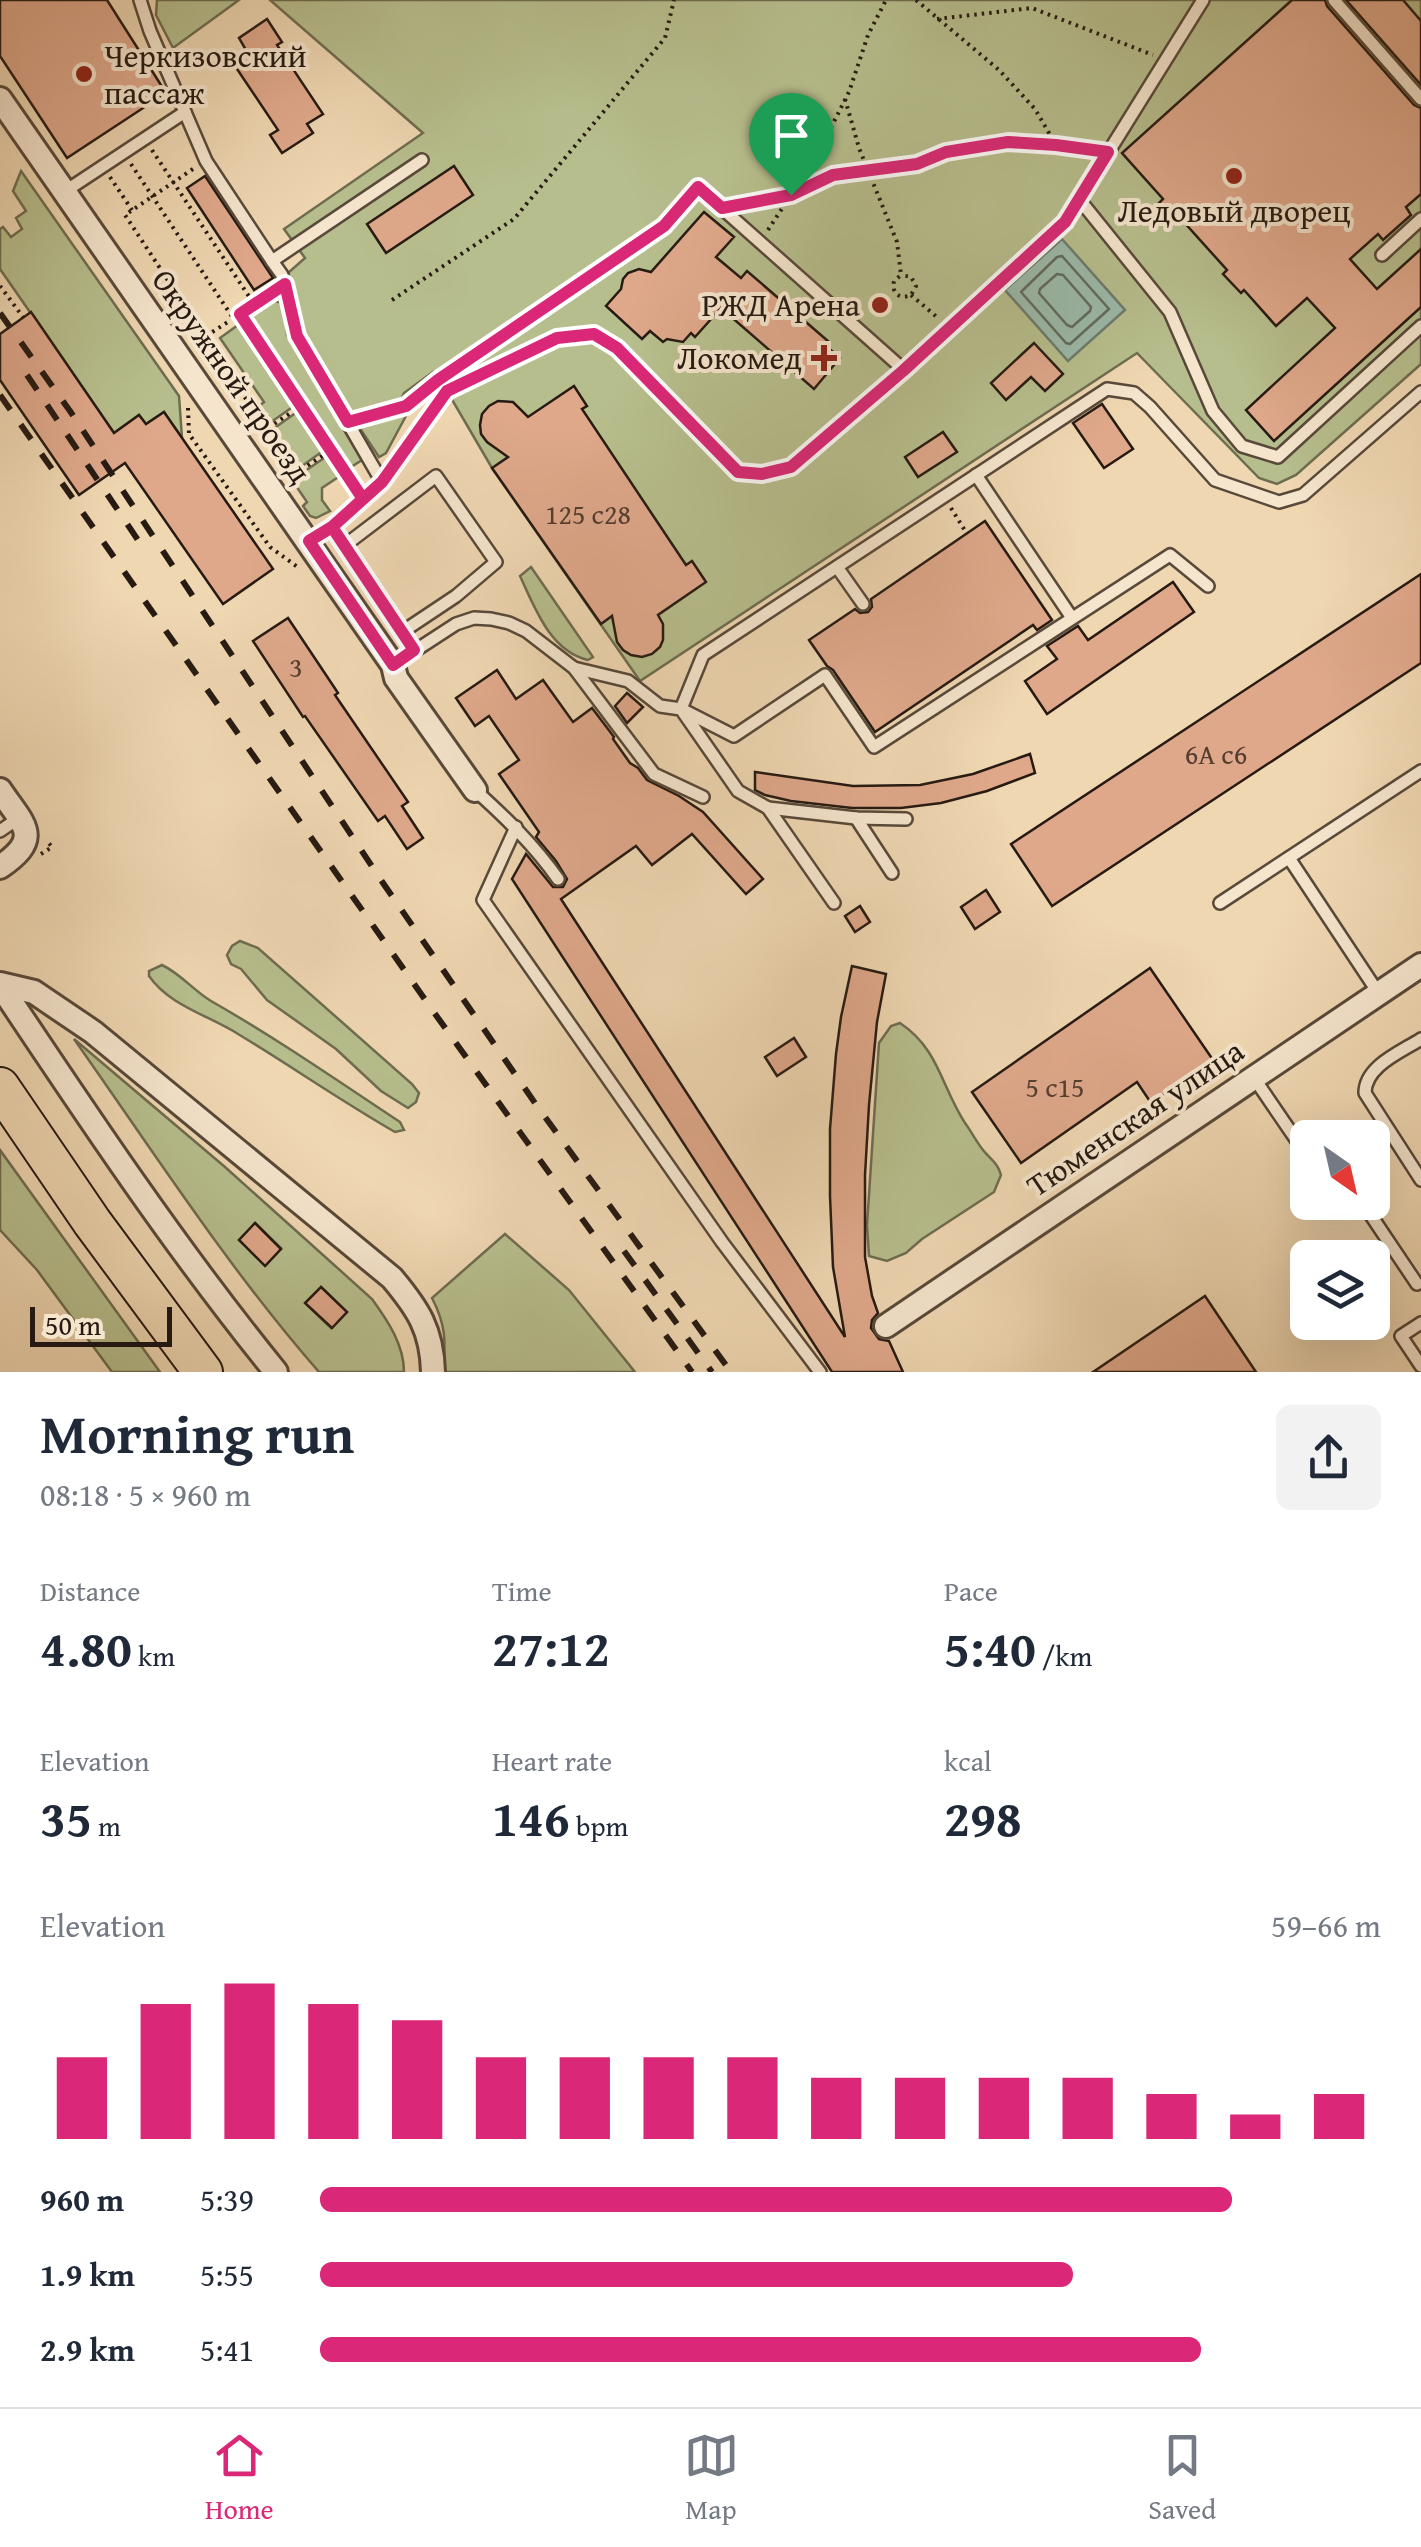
<!DOCTYPE html>
<meta charset="utf-8">
<style>
:root{--surface:#fff;--page:#f2f2f3;--text:#1f2937;--muted:#747a83;--line:#e0e1e3;--accent:#db2777}
body{margin:0;font-family:"Gentium Book Plus",serif;background:var(--page);color:var(--text);height:100vh;display:flex;flex-direction:column;font-size:38px;white-space:nowrap}
*{box-sizing:border-box;margin:0}
p{font-size:32px;color:var(--muted)}
.icon{flex:none;width:55px;height:55px;fill:none;stroke:currentColor;stroke-width:2;stroke-linecap:round;stroke-linejoin:round}
.map{position:relative;height:1372px;overflow:hidden}
.side{display:flex;flex-direction:column;background:var(--surface);flex:1}
.side>*{flex:none}
.needle{width:65px;rotate:146deg}
.buttons{position:absolute;left:1290px;top:1120px;display:grid;gap:20px}
.buttons a{display:grid;place-items:center;width:100px;height:100px;border-radius:15px;background:var(--surface);box-shadow:0 10px 40px #0002;font-size:50px}
.scale{position:absolute;left:30px;bottom:25px;width:142px;box-sizing:border-box;padding-left:10px;border:5px solid #261a12;border-top:0;font-size:28px;line-height:35px;white-space:nowrap;color:#261a12;-webkit-text-stroke:8px #f5e5cd;paint-order:stroke}
.pin{position:absolute;display:grid;place-items:center;width:85px;height:85px;color:#fff;margin:-102px -42px;border-radius:50% 50% 50% 0;rotate:-45deg;box-shadow:0 0 10px #0007}
.pin .icon{rotate:45deg}
.round{display:grid;place-items:center;flex:none;width:105px;height:105px;border-radius:15px;background:var(--page)}
.summary{display:flex;align-items:center;justify-content:space-between;height:170px;padding:0 40px}
h1{font-size:55px;font-weight:700;line-height:75px}
.stats{display:grid;grid-template-columns:repeat(3,1fr);gap:15px;height:170px;padding:10px 40px}
.stats div{display:grid;align-content:center}
.stats b{font-size:50px;font-weight:700}
.stats small{font-size:28px;font-weight:400}
.stats p{font-size:28px}
.chart{height:280px;padding:20px 40px}
.chart p{display:flex;justify-content:space-between}
.chart svg{width:100%;height:180px;margin-top:10px;stroke:var(--accent);stroke-width:6}
ul{padding:0 40px;list-style:none;font-size:32px}
li{display:grid;grid-template-columns:160px 120px 1fr;align-items:center;height:75px}
li i{height:25px;border-radius:12px;background:var(--accent)}
.dock{display:flex;justify-content:space-around;align-items:center;height:140px;border-top:2px solid var(--line);background:var(--surface);font-size:28px;color:var(--muted)}
.dock a{display:grid;justify-items:center;gap:5px}
.dock .selected{color:var(--accent)}
.map>svg:first-child{display:block}
.green{fill:#b7be8d;stroke:#6e6c50;stroke-width:2.5;fill-rule:evenodd}
.water{fill:#9abaaa;stroke:#6c7a6d;stroke-width:2.5}
.lines{fill:none;stroke-linecap:round;stroke-linejoin:round}
.shore{stroke:#606a5e;stroke-width:2.5}
.building{fill:#dfa88b;stroke:#261a12;stroke-width:2.5}
.lane-casing{stroke:#58493a;stroke-width:16}
.street-casing{stroke:#58493a;stroke-width:28}
.primary-casing{stroke:#261a12;stroke-width:42}
.path{stroke:#261a12;stroke-width:4;stroke-dasharray:2.5 5;stroke-linecap:butt}
.lane{stroke:#f5e5cd;stroke-width:11}
.street{stroke:#f5e5cd;stroke-width:22}
.primary{stroke:#efd7b2;stroke-width:38}
.rail{stroke:#261a12;stroke-width:6;stroke-dasharray:18 18;stroke-linecap:butt}
.route-casing{stroke:#fff;stroke-width:20}
.route{stroke:#db2777;stroke-width:12}
.poi-dot{fill:#8f2418;stroke:#f5e5cd;stroke-width:4}
.labels{text-anchor:middle;stroke-width:8;stroke-linejoin:round;paint-order:stroke}
.number-label{font-size:28px;fill:#543e30}
.poi-label{font-size:32px;fill:#261a12;stroke:#f5e5cd;text-anchor:end}
.street-label{font-size:32px;fill:#261a12;stroke:#f5e5cd}
</style>
<div class="map">
<svg width="1421" height="1372" viewBox="0 0 1421 1372">
<rect width="100%" height="100%" fill="#efd7b2"/>
<filter id="stains"><feTurbulence type="fractalNoise" baseFrequency=".002" numOctaves="4"/><feColorMatrix values="0 0 0 0 .2 0 0 0 0 .09 0 0 0 0 .02 0 0 0 .5 -.17"/></filter>
<radialGradient id="worn" r=".72"><stop offset=".6" stop-color="#630" stop-opacity="0"/><stop offset="1" stop-color="#630" stop-opacity=".3"/></radialGradient>
<g class="green">
<polygon points="157,0 239,0 173,48 156,15"/>
<polygon points="270,0 1421,0 1421,364 1296,475 1277,484 1259,478 1137,353 640,681 492,468 447,391 433,372 404,393 399,405 353,417 302,332 288,273 305,258 284,229 423,133"/>
<polygon points="21,171 179,396 182,438 164,412 146,424 139,415 114,433 0,269 0,229 3,227 11,237 22,229 16,218 26,211 13,191"/>
<polygon points="271,299 281,303 286,310 287,335 362,460 351,467 250,316"/>
<polygon points="238,325 294,406 264,427 257,408 264,402 220,338"/>
<polygon points="297,412 323,451 288,476 273,454 266,434"/>
<polygon points="407,414 386,453 379,457 357,424"/>
<polygon points="327,456 340,476 322,488 322,500 330,511 316,518 310,516 303,506 307,502 292,480"/>
<path d="M 531,567 L 593,657 L 588,660 C 550,651 535,608 520,576 Z"/>
<polygon points="240,941 258,948 412,1084 419,1093 416,1102 408,1108 381,1091 336,1049 267,1000 241,969 231,964 227,955 232,946"/>
<path d="M 162,965 C 181,974 194,991 211,1001 C 276,1038 338,1081 400,1122 L 404,1130 L 395,1132 C 341,1101 291,1066 238,1034 C 208,1015 170,1006 149,976 L 149,971 Z"/>
<path d="M 900,1023 C 939,1049 941,1086 965,1123 C 971,1131 976,1141 983,1150 C 990,1159 998,1163 1001,1175 L 994,1192 L 922,1239 L 906,1253 L 887,1261 L 869,1256 L 867,1225 L 879,1043 L 891,1026 Z"/>
<path d="M 74,1039 L 225,1167 L 372,1299 C 388,1321 404,1345 404,1372 L 319,1372 C 228,1268 153,1151 74,1039 ZM 255,1223 L 281,1248 L 266,1265 L 240,1241 ZM 321,1287 L 347,1312 L 331,1328 L 306,1304 Z"/>
<polygon points="0,1150 160,1372 112,1372 37,1270 0,1230"/>
<path d="M 505,1234 L 569,1290 L 635,1372 L 443,1372 C 446,1342 446,1325 432,1298 Z"/>
</g>
<polygon class="water" points="1062,239 1125,310 1068,361 1005,290"/>
<g class="lines">
<g class="shore">
<polygon points="1062,256 1109,309 1070,344 1066,343 1021,292 1057,257"/>
<polygon points="1057,274 1063,275 1091,307 1090,311 1072,327 1067,325 1039,293 1040,289"/>
</g>
</g>
<g class="building">
<polygon points="0,0 107,0 166,93 67,158 0,56"/>
<polygon points="1292,0 1325,0 1327,6 1414,105 1421,108 1421,194 1406,207 1411,215 1383,240 1378,234 1350,259 1377,289 1421,249 1421,307 1274,441 1246,410 1335,328 1307,298 1276,326 1244,290 1241,293 1223,274 1227,270 1182,220 1177,224 1159,203 1163,199 1122,153"/>
<polygon points="1346,0 1403,0 1421,21 1421,85"/>
<polygon points="267,19 282,42 277,45 323,114 307,124 313,133 282,153 270,135 278,130 231,60 246,50 239,38"/>
<polygon points="454,166 473,195 386,253 367,224"/>
<polygon points="205,176 273,278 254,290 187,188"/>
<polygon points="704,212 734,237 716,257 741,278 747,271 829,342 826,346 840,358 814,389 721,308 695,337 691,333 683,342 667,339 663,342 650,331 642,339 606,306 621,289 623,279 628,273 639,269 651,272"/>
<polygon points="31,312 114,433 139,415 146,424 164,412 273,569 223,604 125,463 79,495 0,380 0,334"/>
<polygon points="1034,343 1063,374 1045,391 1031,377 1006,400 991,383"/>
<polygon points="574,386 587,406 582,409 686,565 692,561 706,582 658,615 663,624 663,640 660,647 652,654 642,657 631,655 623,650 617,642 612,616 601,624 492,468 508,457 487,442 481,434 480,425 482,414 489,406 498,401 513,402 528,417"/>
<polygon points="1102,404 1133,449 1104,468 1073,423"/>
<polygon points="943,432 957,452 918,477 905,457"/>
<polygon points="985,521 1052,620 1037,630 1033,625 875,732 833,670 827,666 809,640 855,609 860,613 868,612 872,607 871,599"/>
<polygon points="1421,574 1421,663 1052,906 1011,844"/>
<polygon points="1173,582 1194,612 1047,714 1025,681 1057,659 1047,646 1078,626 1088,640"/>
<polygon points="288,618 338,693 335,695 408,802 402,806 423,838 407,849 385,816 378,821 305,716 303,717 253,641"/>
<polygon points="497,670 516,699 543,680 573,722 592,708 614,737 613,739 630,763 638,768 647,780 679,796 703,812 763,879 746,894 692,834 652,865 636,846 561,899 845,1337 833,1267 830,1196 830,1129 836,1054 841,1017 852,966 886,974 877,1022 869,1105 865,1175 865,1257 872,1296 878,1313 872,1320 871,1328 879,1339 889,1341 903,1372 832,1372 512,879 526,854 553,887 563,887 567,879 556,861 536,837 539,832 499,774 519,760 489,716 475,726 456,698"/>
<polygon points="627,693 643,707 627,723 615,706"/>
<polygon points="1030,754 1035,773 987,791 941,803 901,808 852,808 791,801 765,795 755,790 755,772 853,786 920,785 973,774"/>
<polygon points="986,890 1000,912 975,929 961,907"/>
<polygon points="860,906 870,922 855,932 845,916"/>
<polygon points="1150,968 1213,1060 1151,1103 1137,1082 1021,1163 972,1092"/>
<polygon points="794,1038 806,1057 777,1076 765,1057"/>
<polygon points="255,1223 281,1249 265,1266 239,1240"/>
<polygon points="321,1287 347,1312 332,1328 305,1303"/>
<polygon points="1205,1296 1256,1372 1093,1372"/>
</g>
<g class="lines">
<defs>
<g id="lane">
<polyline points="140,0 150,31 206,161 272,261 422,160"/>
<polyline points="1334,0 1421,99"/>
<polyline points="698,187 904,370"/>
<polyline points="64,192 185,112"/>
<polyline points="1079,199 1170,312 1213,411 1242,446 1278,457 1421,326"/>
<polyline points="1382,255 1421,219"/>
<polyline points="272,261 282,275 297,335 382,482"/>
<polyline points="976,475 1072,618"/>
<polyline points="332,527 414,650"/>
<polyline points="309,541 332,527 382,482 447,391 557,338 594,334 617,348 738,472 762,475 791,467 904,370 1065,222 1203,0"/>
<polyline points="344,546 436,476 496,562 456,596 402,632"/>
<polyline points="837,567 863,604"/>
<polyline points="1208,586 1170,555 874,747 825,675 734,736 681,709 703,655 1107,389 1134,393 1150,407 1215,480 1279,502 1303,495 1421,392"/>
<polyline points="393,665 456,624 474,618 491,619 509,623 526,631 574,668 628,681 660,706 681,709 738,791 768,808 834,903"/>
<polyline points="574,668 654,774 703,797"/>
<path d="M 475,790 C 506,818 534,845 558,879"/>
<polyline points="768,808 856,818 906,819"/>
<polyline points="856,818 892,873"/>
<polyline points="516,827 483,900 722,1242 820,1372"/>
<polyline points="0,831 19,818"/>
<polyline points="1289,858 1379,994"/>
<polyline points="1220,903 1421,771"/>
<path d="M 1421,1039 C 1401,1052 1365,1066 1365,1093 L 1421,1180"/>
<polyline points="1254,1078 1308,1157"/>
<polyline points="1362,1202 1417,1284"/>
<polyline points="1421,1323 1401,1336 1421,1366"/>
</g>
<g id="street">
<polyline points="0,99 393,665 396,678 475,790"/>
<path d="M 0,790 C 23,825 44,837 0,867"/>
<path d="M 0,984 L 34,992 L 93,1032 L 392,1278 C 418,1309 432,1330 433,1372"/>
<path d="M 0,985 C 88,1117 176,1249 276,1372"/>
<polyline points="886,1326 1421,965"/>
</g>
<polyline id="primary" points="0,1087 92,1222 203,1372"/>
</defs>
<use href="#lane" class="lane-casing"/>
<use href="#street" class="street-casing"/>
<use href="#primary" class="primary-casing"/>
<g class="path">
<polyline points="916,0 999,70 1035,109 1056,145 1093,150"/>
<polyline points="937,19 1032,8 1153,55"/>
<path d="M 845,99 L 859,148 L 897,242 L 901,275 L 894,281 C 891,293 900,300 911,295 L 916,286 L 911,277 L 901,275"/>
<polyline points="152,150 254,304"/>
<polyline points="131,164 233,318"/>
<polyline points="193,169 125,215 252,408 266,442"/>
<polyline points="110,177 132,210"/>
<polyline points="740,205 791,195 833,175 917,163 946,152 1008,142 1056,145"/>
<polyline points="768,230 817,155 849,92 868,35 886,0"/>
<polyline points="0,286 23,317"/>
<polyline points="911,295 938,318"/>
<polyline points="392,300 514,219 665,38 674,0"/>
<polyline points="239,314 273,292"/>
<polyline points="240,314 356,489"/>
<polyline points="206,336 231,320"/>
<polyline points="454,369 664,226 688,198"/>
<polyline points="188,408 189,434 270,547 299,568"/>
<polyline points="364,418 406,406 431,386"/>
<polyline points="262,432 301,406"/>
<polyline points="289,478 331,450"/>
<polyline points="951,508 967,534"/>
<polyline points="41,854 52,847 47,841"/>
</g>
<use href="#lane" class="lane"/>
<use href="#street" class="street"/>
<use href="#primary" class="primary"/>
<g class="rail">
<polyline points="0,313 70,411 383,883 537,1106 731,1372"/>
<polyline points="27,375 144,549"/>
<polyline points="0,395 438,1018 692,1372"/>
<polyline points="624,1251 712,1372"/>
</g>
</g>
<g class="lines">
<defs>
<polyline id="route" points="791,195 722,208 698,187 664,226 438,380 406,406 348,422 297,336 285,284 240,314 363,499 332,527 414,650 393,665 309,541 332,527 382,482 447,391 557,338 594,334 617,348 738,472 762,474 791,467 904,370 1065,222 1108,152 1056,145 1008,142 946,152 917,164 833,175 791,195"/>
</defs>
<use href="#route" class="route-casing"/>
<use href="#route" class="route"/>
</g>
<g class="poi-dot">
<circle cx="84" cy="74" r="10"/>
<circle cx="1234" cy="176" r="10"/>
<circle cx="880" cy="305" r="10"/>
<path d="M819 343h10v10h10v10h-10v10h-10v-10h-10v-10h10z"/>
</g>
<g class="labels">
<g class="number-label">
<text x="588" y="524">125 с28</text>
<text x="296" y="677">3</text>
<text x="1216" y="764">6А с6</text>
<text x="1055" y="1097">5 с15</text>
</g>
<g class="poi-label">
<text x="104" y="67" text-anchor="start">Черкизовский<tspan x="104" dy="37">пассаж</tspan></text>
<text x="1234" y="222" text-anchor="middle">Ледовый дворец</text>
<text x="860" y="316">РЖД Арена</text>
<text x="802" y="369">Локомед</text>
</g>
<g class="street-label">
<text transform="translate(232 376) rotate(55)" y="11">Окружной проезд</text>
<text transform="translate(1135 1118) rotate(-34)" y="11">Тюменская улица</text>
</g>
</g>
<rect width="100%" height="100%" filter="url(#stains)"/>
<rect width="100%" height="100%" fill="url(#worn)"/>
</svg>
<div class="buttons">
<a><svg class="needle" viewBox="-14 -14 28 28"><path d="M0-13l5 13h-10z" fill="#e53935"/><path d="M0 13l5-13h-10z" fill="#747a83"/></svg></a>
<a><svg class="icon" aria-label="layers" viewBox="0 0 24 24"><path d="M12 4l9 5-9 5-9-5zM3 14l9 5 9-5"/></svg></a>
</div>
<div class="scale">50 m</div>
<div class="pin" style="left:791px;top:195px;background:#1e9e55"><svg class="icon" aria-label="arrive" viewBox="0 0 24 24"><path d="M6 21V4h12l-3 4 3 4H6"/></svg></div>
</div>
<section class="side">
<div class="summary"><div><h1>Morning run</h1><p>08:18 · 5 × 960 m</p></div><a class="round"><svg class="icon" aria-label="share" viewBox="0 0 24 24"><path d="M12 15V3M7 8l5-5 5 5M5 13v7h14v-7"/></svg></a></div>
<div class="stats">
<div><p>Distance</p><b>4.80<small> km</small></b></div>
<div><p>Time</p><b>27:12</b></div>
<div><p>Pace</p><b>5:40<small> /km</small></b></div>
</div>
<div class="stats">
<div><p>Elevation</p><b>35<small> m</small></b></div>
<div><p>Heart rate</p><b>146<small> bpm</small></b></div>
<div><p>kcal</p><b>298</b></div>
</div>
<div class="chart"><p><span>Elevation</span>59–66 m</p>
<svg viewBox="0 0 160 44" preserveAspectRatio="none"><path d="M5 44V24M15 44V11M25 44V6M35 44V11M45 44V15M55 44V24M65 44V24M75 44V24M85 44V24M95 44V29M105 44V29M115 44V29M125 44V29M135 44V33M145 44V38M155 44V33"/></svg>
</div>
<ul>
<li><b>960 m</b>5:39<i style="width:86%"></i></li>
<li><b>1.9 km</b>5:55<i style="width:71%"></i></li>
<li><b>2.9 km</b>5:41<i style="width:83%"></i></li>
</ul>
</section>
<nav class="dock">
<a class="selected"><svg class="icon" aria-label="home" viewBox="0 0 24 24"><path d="M3 11l9-7 9 7M6 9v11h12V9"/></svg>Home</a>
<a><svg class="icon" aria-label="map" viewBox="0 0 24 24"><path d="M3 6l6-2 6 2 6-2v14l-6 2-6-2-6 2zM9 4v14M15 6v14"/></svg>Map</a>
<a><svg class="icon" aria-label="saved" viewBox="0 0 24 24"><path d="M7 4h10v16l-5-4-5 4z"/></svg>Saved</a>
</nav>
